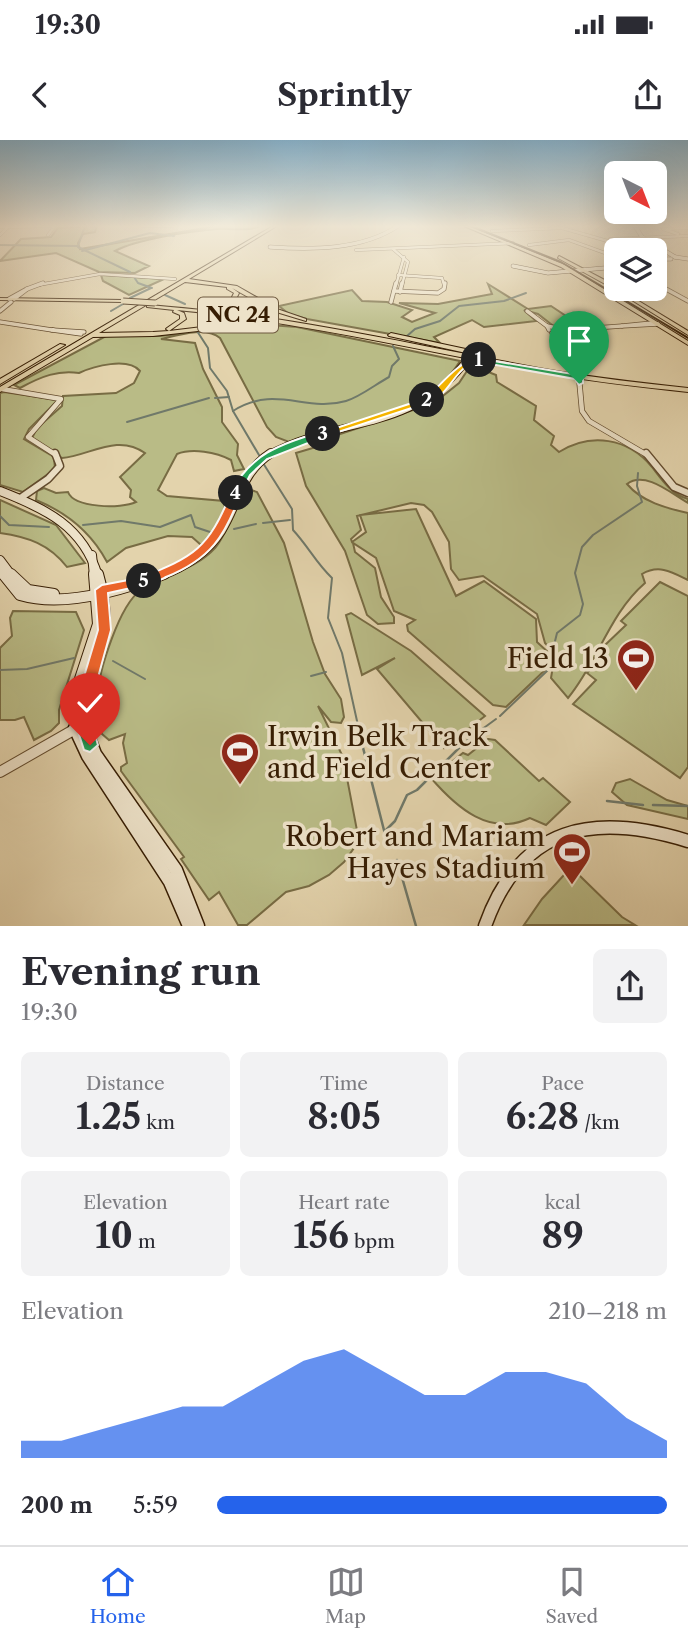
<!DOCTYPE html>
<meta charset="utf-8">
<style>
:root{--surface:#fff;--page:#f2f2f3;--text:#2b2b33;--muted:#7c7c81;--line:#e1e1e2;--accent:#2563eb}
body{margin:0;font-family:"Libre Caslon Text",serif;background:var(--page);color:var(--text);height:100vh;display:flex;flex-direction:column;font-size:26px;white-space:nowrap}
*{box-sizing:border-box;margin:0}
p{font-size:23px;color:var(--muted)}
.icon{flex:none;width:38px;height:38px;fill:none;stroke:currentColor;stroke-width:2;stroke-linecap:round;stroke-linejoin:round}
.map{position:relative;height:786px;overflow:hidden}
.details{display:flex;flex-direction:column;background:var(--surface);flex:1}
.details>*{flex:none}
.needle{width:46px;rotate:138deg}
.tools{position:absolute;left:604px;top:21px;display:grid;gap:14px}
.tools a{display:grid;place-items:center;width:63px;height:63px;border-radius:10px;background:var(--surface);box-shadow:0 7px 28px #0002;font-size:35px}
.pin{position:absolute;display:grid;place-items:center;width:60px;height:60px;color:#fff;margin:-72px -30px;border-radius:50% 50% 50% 0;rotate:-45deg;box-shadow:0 0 7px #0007}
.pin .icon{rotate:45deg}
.km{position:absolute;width:35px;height:35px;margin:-18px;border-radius:50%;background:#222;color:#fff;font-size:19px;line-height:35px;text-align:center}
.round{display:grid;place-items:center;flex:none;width:74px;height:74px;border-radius:10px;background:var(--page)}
.summary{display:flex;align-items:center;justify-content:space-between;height:119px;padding:0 21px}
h1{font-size:38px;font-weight:800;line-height:52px}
.stats{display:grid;grid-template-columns:repeat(3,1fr);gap:10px;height:119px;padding:7px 21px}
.stats div{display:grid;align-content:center;border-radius:10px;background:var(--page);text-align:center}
.stats b{font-size:35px;font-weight:800}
.stats small{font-size:19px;font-weight:400}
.stats p{font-size:19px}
.chart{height:196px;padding:14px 21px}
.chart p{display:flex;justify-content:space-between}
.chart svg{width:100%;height:126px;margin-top:7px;fill:var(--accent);opacity:.7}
ul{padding:0 21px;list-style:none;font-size:23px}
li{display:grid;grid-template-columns:112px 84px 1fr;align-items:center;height:52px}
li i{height:18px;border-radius:9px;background:var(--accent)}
.status{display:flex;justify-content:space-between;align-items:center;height:49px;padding:0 35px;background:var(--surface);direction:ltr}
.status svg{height:19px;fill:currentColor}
header{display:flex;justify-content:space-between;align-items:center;height:91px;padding:0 21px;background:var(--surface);font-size:32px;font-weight:800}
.menu{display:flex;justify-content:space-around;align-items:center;height:98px;border-top:2px solid var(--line);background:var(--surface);font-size:19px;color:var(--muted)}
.menu a{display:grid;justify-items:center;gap:4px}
.menu .selected{color:var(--accent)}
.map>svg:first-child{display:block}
.green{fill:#b9bb86;stroke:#786c44;stroke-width:2}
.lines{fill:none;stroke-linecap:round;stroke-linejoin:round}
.stream-far1{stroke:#70796a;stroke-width:2}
.stream{stroke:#70796a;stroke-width:2.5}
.street-far5-casing{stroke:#614a2d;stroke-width:3.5}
.street-far4-casing{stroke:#614a2d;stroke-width:5}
.street-far3-casing{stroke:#614a2d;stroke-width:6}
.street-far2-casing{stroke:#614a2d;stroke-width:9}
.street-far1-casing{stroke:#614a2d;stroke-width:10}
.street-casing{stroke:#614a2d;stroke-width:12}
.secondary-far4-casing{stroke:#361d03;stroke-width:4.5}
.secondary-far3-casing{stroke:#361d03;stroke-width:8}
.secondary-far2-casing{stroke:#361d03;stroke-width:10}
.secondary-far1-casing{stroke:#361d03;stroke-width:12}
.secondary-casing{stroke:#361d03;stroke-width:15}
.primary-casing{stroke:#361d03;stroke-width:2}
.street-far5{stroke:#ede2c9;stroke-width:2.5}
.street-far4{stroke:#ede2c9;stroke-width:3.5}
.street-far3{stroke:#ede2c9;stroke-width:4.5}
.street-far2{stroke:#ede2c9;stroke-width:6}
.street-far1{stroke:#ede2c9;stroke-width:8}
.street{stroke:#ede2c9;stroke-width:10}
.secondary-far4{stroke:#ede2c9;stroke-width:3.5}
.secondary-far3{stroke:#ede2c9;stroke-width:6}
.secondary-far2{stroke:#ede2c9;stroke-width:8}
.secondary-far1{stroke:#ede2c9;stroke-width:10}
.secondary{stroke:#ede2c9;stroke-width:12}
.primary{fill:#e3d3ac;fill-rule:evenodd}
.tram{stroke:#361d03;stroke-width:2}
.primary-bridge-casing{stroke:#361d03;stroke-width:7;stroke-linecap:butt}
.primary-bridge{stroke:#e3d3ac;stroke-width:5}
.split-1{fill:#22a559;stroke:#fff;stroke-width:2}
.split-2{fill:#f5b400;stroke:#fff;stroke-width:2}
.split-3{fill:#f5b400;stroke:#fff;stroke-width:2}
.split-4{fill:#22a559;stroke:#fff;stroke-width:2}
.split-5{fill:#f0652b;stroke:#fff;stroke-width:2}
.split-6{fill:#f0652b;stroke:#fff;stroke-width:2}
.split-7{fill:#22a559;stroke:#fff;stroke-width:2}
.labels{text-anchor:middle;stroke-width:7;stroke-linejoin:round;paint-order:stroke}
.shield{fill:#ede2c9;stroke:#6d583e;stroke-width:2}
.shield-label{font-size:21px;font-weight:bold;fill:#361d03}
.near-poi-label{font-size:28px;fill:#361d03;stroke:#ede2c9;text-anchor:end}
</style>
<div class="status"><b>19:30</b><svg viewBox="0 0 49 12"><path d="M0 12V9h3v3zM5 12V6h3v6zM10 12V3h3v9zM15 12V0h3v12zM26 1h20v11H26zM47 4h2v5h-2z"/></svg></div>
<header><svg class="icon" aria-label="back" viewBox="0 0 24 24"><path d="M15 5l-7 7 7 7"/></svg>Sprintly<svg class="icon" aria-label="share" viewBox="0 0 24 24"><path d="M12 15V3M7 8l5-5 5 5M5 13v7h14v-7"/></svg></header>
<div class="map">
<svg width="688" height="786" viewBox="0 0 688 786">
<rect width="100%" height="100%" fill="#e3d3ac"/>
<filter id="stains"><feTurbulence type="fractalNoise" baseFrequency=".00286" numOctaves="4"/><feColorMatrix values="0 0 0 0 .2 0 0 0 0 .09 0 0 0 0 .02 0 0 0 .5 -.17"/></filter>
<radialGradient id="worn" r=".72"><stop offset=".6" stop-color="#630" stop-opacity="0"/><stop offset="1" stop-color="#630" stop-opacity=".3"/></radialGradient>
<g class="green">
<path d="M 97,86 L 95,92 L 83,94 L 78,103 L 80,109 L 217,86 L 260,86 C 245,92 234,88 217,89 C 191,91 137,99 115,111 L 149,126 L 135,133 L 99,132 L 56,113 L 0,121 L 21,99 L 51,97 L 58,88 Z"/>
<polygon points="101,135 164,139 129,155 103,141"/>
<polygon points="488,144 528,169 551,166 581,186 556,188 538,174 524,170 536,181 484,187 472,180 434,197 440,203 307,179 289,174 279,166 352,150 362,161 387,162 412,170 402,177 412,182 435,173 399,163 438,164 492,154"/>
<path d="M 254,184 L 297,187 L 460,221 C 429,274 345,285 289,302 L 276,297 L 267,287 L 220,198 C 206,186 178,195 161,199 L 195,203 L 203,229 L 222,267 L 222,282 L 238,304 L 237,315 L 244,329 L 234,331 L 231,320 C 216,312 192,308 177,314 L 158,350 L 167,356 L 224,361 C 228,376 213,396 201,405 L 192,397 L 168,396 L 126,408 L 107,422 C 91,392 68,373 36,360 L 37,351 L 44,348 L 56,353 L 68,352 C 74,368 121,369 136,362 L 130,357 L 131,350 L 120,337 L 145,313 C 117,293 89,316 62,318 L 32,298 L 37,288 L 62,266 L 63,256 L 116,253 L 134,243 L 140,231 C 128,217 94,226 79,233 C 58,230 42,236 20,248 L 14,245 L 106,196 L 160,196 Z"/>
<path d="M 471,225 L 496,235 L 497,242 L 536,266 L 534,280 L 554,296 L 551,305 L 559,312 C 591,292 628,298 652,327 C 662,340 671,354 688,359 L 688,363 C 672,354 645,330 627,344 C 642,362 666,368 688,373 L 688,440 C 672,432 659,424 642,434 L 645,443 C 609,474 598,522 568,558 L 551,538 L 555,514 L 545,503 L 537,474 L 483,436 L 459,440 L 451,429 L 449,402 L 432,372 L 424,365 L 411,363 L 357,376 L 361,390 L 351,399 L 352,402 L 366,392 L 360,375 L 416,369 L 456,456 L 484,441 L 536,479 L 537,502 L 550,514 L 551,520 L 545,530 L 506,567 L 493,565 L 408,491 L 407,485 L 415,480 L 394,471 L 376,418 L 353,403 L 355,412 L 375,428 L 381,457 L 394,477 L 394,483 L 378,484 L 367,475 L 345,411 L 306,346 L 296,313 L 323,305 L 324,300 L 331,297 L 434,263 L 459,243 Z"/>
<polygon points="4,252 58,260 29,289 24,299 54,317 55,329 23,352 0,345 0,253"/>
<path d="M 248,349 L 257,352 L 284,403 L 313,502 L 325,534 L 341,559 L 344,577 L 341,583 L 331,582 L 318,566 L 343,617 L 359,701 L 344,722 L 329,735 L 309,746 L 286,752 L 247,785 L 238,785 L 219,752 L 209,760 L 181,719 L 184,717 L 121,631 L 121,627 L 127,623 L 123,603 L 125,594 L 109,600 L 102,594 C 99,582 96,570 97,557 C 99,531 119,465 141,450 C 165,434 195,430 215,408 C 228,394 239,354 248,349 Z"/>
<path d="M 0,360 L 56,385 L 85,423 L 67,427 C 49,404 28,397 0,393 Z"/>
<polygon points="660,442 688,456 688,627 680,638 573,564 596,540 587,533 608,511 603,507 626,485 621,481"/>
<polygon points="13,471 76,472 84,490 59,570 59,583 51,591 34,600 24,577 15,580 0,580 0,508 12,496 10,478"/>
<polygon points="351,473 411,511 485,576 444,608 377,529 395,518 362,535 346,475"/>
<path d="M 488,599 L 495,600 L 539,641 L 543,638 L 570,662 L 546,685 L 530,678 C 490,697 457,668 431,638 L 463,613 L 468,615 Z"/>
<polygon points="630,639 667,660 688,666 688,679 627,665 612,652 616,643"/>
<polygon points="575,723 582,730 579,735 622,777 635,785 524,785 542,759"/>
</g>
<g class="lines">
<g class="stream-far1">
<polyline points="0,105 78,106"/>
<polyline points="78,106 85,86"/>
<polyline points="78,107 130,132"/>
<polyline points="82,111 150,93 174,96"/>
<polyline points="134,137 138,143 152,148"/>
<polyline points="165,155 185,164"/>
<polyline points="130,158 151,148"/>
<polyline points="111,171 123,164"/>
<polyline points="197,191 208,208 210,228 227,251 233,271 259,315"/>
<polyline points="407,196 415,189 440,181 459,166 504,161 526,153"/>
<polyline points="215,258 229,257"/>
<path d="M 233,271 C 276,244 305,273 346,261 C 360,257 376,244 389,237 L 392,226 L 399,219 L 393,206"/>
<polyline points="127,282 209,258"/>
<path d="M 263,323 L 292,369 L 293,390 C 308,406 316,423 332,438 L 328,478 L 342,513 L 359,590"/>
<polyline points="0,376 9,385 49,387"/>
<polyline points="263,383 290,380"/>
<polyline points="83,385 121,381 160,387 191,375 195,387 210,392"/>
<polyline points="234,389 256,384"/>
<polyline points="113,521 145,539"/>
<polyline points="0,530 27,529 74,518"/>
<polyline points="311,536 326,532"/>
<polyline points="500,576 548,530 557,493 580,475 583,464 575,433 582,407 593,395 642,362 637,346 638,333"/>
<polyline points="481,590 496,579"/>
</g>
<g class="stream">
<polyline points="358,588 387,702"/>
<polyline points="607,661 643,665"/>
<polyline points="653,665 688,666"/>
<polyline points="386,690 395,681 407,655 417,650 464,603 484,588"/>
<polyline points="397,720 416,786"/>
</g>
<defs>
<g id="street-far5">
<polyline points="142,86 172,86"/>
<polyline points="0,87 55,86"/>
<polyline points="492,91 562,88 625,106"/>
<polyline points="678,94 663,89 688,88"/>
<polyline points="0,95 8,87"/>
<polyline points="48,95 55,86"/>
<polyline points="610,99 688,96"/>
<polyline points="529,105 569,100 616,117"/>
<polyline points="393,109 408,122 402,145"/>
<polyline points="356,110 513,103"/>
<polyline points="398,135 442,138 444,145"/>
<polyline points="654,143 658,145"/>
<polyline points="38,145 100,134 175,139"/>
<polyline points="396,145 404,117"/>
</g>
<g id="street-far4">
<polyline points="655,143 688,161"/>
<polyline points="27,149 43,143"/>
<polyline points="394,151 438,153 444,149 445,143"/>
<polyline points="400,152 402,143"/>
<polyline points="9,159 27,149 14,159"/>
<polyline points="391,162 396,143"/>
<polyline points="0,171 11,162"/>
<polyline points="527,171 547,186"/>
<polyline points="0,182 52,190"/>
<polygon points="652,183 658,184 622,186"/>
<polyline points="549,190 547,186 567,190 560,192 561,197 552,193"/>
<polyline points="567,190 622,186"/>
<polyline points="81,194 52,190 84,192"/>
<polyline points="561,197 572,219"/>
</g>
<g id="street-far3">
<polyline points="573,231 572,219 578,232"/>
<polyline points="579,238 582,271 589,281 647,315"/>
<polyline points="2,249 61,259 28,297 56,315"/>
</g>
<g id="street-far2">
<polyline points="646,313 674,347 688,353"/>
<polyline points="19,359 48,339 60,326 55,313"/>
</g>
<polyline id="street-far1" points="74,590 78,588"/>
<polyline id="street" points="0,632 77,588"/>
<g id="secondary-far4">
<polyline points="635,86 642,97 675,117"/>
<path d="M 270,107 C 312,110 362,110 398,86"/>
<polyline points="675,117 688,119"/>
<polyline points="657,119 671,119"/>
<polyline points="513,126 548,133 616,127"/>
</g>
<path id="secondary-far3" d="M 268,315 C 338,276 408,294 463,225"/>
<g id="secondary-far2">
<path d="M 0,351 C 46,369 83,386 98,436"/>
<polyline points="92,415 94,436"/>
<polyline points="0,420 12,436"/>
<polyline points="0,430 4,436"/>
<path d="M 160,436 C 184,427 207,413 221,391 C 239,362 241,332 271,313"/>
</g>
<g id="secondary-far1">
<path d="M 3,434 L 20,455 C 64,468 123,450 164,434"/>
<polyline points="11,434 28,450 54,454"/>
<polyline points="76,590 74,557 98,484 94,434"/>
<path d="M 85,590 C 81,557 96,531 102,499 C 107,478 104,455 98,434"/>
</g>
<g id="secondary">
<polyline points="75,588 88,616 170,742 189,786"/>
<polyline points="85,588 95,614 176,730 198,786"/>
<path d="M 485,786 C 521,685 593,672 688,701"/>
</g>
<g id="primary">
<path d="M 273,86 L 277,86 L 189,139 L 237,146 L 277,169 L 306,179 L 306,181 L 273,171 L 232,148 L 239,153 L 235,161 L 198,167 L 198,165 L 200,165 L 231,159 L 234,153 L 227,149 L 227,147 L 185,142 L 99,193 L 153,192 L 169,191 L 166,189 L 167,188 L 180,179 L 180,175 L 173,172 L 174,170 L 147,167 L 147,165 L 149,165 C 193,169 238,173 282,180 C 372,194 461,214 550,230 C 596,238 642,243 688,248 L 688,252 C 642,247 596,242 551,234 C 426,212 303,182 177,170 L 184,173 L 186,179 L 169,191 L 260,180 L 263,182 L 260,184 L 153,196 L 93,197 L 0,252 L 0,247 Z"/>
<polygon points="464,86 468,86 565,125 688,201 688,205 561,127"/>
<polygon points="559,116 616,146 616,149 619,149 688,191 688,195 614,149 558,118"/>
<polygon points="0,158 123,160 125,161 123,162 0,160"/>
<polygon points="391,193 489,214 492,216 489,218 389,196 388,195"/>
<polygon points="60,204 65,205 0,244 0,239"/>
</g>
</defs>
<use href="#street-far5" class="street-far5-casing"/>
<use href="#street-far4" class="street-far4-casing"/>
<use href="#street-far3" class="street-far3-casing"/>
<use href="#street-far2" class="street-far2-casing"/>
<use href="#street-far1" class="street-far1-casing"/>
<use href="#street" class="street-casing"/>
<use href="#secondary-far4" class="secondary-far4-casing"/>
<use href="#secondary-far3" class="secondary-far3-casing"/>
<use href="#secondary-far2" class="secondary-far2-casing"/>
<use href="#secondary-far1" class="secondary-far1-casing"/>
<use href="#secondary" class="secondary-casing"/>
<use href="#primary" class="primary-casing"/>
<use href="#street-far5" class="street-far5"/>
<use href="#street-far4" class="street-far4"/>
<use href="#street-far3" class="street-far3"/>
<use href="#street-far2" class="street-far2"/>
<use href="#street-far1" class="street-far1"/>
<use href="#street" class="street"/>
<use href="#secondary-far4" class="secondary-far4"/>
<use href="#secondary-far3" class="secondary-far3"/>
<use href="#secondary-far2" class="secondary-far2"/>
<use href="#secondary-far1" class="secondary-far1"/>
<use href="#secondary" class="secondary"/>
<use href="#primary" class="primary"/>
<polyline class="tram" points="471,86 561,122 688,198"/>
<defs>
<polyline id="primary-bridge" points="123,161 155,163"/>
</defs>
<use href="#primary-bridge" class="primary-bridge-casing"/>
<use href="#primary-bridge" class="primary-bridge"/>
</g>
<linearGradient id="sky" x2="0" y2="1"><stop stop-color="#87b5d1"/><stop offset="0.44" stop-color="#f2ebda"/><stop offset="1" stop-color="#f2ebda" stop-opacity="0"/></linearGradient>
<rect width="688" height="196" fill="url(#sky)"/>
<polygon class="split-1" points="476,218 579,235 583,238 583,243 579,245 575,239 479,222"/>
<path class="split-2" d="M 476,218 L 483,220 C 478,223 471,224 467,226 C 451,236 445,262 424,262 L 424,259 C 442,245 454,225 476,218 Z"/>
<polygon class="split-3" points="427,258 430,262 326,296 318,294"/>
<path class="split-4" d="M 323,291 L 326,296 L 267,319 L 250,335 L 240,355 L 231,353 C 250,313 282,304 323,291 Z"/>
<path class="split-5" d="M 236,350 L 241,353 C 225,396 211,419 166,437 C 158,441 149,446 140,444 L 140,438 C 195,416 208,409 231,353 Z"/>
<polygon class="split-6" points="144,437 149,438 149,444 108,453 111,490 91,563 89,568 78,568 76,563 98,490 95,450 102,445"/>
<polygon class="split-7" points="84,557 91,563 92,585 98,605 90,612 84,610 76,585 76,563"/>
<defs>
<symbol id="stadium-pin" viewBox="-11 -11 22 30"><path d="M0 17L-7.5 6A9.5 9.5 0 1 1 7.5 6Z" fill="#8f2418" stroke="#ede2c9"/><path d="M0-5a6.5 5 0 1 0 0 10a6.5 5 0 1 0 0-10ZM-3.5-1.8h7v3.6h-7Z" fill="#fff"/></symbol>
</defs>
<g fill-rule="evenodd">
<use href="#stadium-pin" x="614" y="496" width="44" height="60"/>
<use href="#stadium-pin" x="218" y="590" width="44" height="60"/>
<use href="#stadium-pin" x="550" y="690" width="44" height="60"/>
</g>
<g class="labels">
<rect class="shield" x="198" y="157.5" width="80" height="35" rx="5"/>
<g class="shield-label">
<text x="238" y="182">NC 24</text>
</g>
<g class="near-poi-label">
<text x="609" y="528">Field 13</text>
<text x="267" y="606" text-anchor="start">Irwin Belk Track<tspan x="267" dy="32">and Field Center</tspan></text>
<text x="545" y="706">Robert and Mariam<tspan x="545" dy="32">Hayes Stadium</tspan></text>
</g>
</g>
<rect width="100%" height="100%" filter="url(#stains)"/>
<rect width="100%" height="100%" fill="url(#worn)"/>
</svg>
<div class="tools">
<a><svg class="needle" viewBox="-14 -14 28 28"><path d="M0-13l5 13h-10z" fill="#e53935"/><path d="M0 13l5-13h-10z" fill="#7c7c81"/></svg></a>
<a><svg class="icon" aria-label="layers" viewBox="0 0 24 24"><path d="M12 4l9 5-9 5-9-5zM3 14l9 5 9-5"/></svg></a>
</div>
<div class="pin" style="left:579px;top:243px;background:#1e9e55"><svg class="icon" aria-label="arrive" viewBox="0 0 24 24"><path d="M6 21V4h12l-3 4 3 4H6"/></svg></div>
<div class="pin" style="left:90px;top:605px;background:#d93025"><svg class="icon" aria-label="check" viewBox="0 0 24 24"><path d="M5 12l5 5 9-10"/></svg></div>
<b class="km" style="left:479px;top:220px">1</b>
<b class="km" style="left:427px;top:260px">2</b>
<b class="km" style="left:323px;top:294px">3</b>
<b class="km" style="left:236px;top:353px">4</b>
<b class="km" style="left:144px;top:441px">5</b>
</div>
<section class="details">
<div class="summary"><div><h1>Evening run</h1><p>19:30</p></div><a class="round"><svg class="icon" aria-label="share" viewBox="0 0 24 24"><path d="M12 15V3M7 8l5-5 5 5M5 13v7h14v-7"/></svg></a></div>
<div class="stats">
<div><p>Distance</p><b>1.25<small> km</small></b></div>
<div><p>Time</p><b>8:05</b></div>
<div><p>Pace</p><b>6:28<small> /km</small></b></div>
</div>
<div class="stats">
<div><p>Elevation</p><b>10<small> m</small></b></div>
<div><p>Heart rate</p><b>156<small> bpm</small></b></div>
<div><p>kcal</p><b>89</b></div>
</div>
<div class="chart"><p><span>Elevation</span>210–218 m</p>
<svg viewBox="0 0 160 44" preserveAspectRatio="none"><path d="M0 44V38L10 38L20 34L30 30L40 26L50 26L60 18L70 10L80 6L90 14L100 22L110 22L120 14L130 14L140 18L150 30L160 38V44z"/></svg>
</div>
<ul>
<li><b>200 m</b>5:59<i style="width:100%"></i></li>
</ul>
</section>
<nav class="menu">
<a class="selected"><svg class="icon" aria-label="home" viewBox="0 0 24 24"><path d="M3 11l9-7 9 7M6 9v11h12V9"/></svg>Home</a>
<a><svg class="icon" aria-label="map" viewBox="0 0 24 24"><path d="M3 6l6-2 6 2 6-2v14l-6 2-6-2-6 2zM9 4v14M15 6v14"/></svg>Map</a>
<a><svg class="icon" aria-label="saved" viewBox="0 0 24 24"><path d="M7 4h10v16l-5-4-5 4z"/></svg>Saved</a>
</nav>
